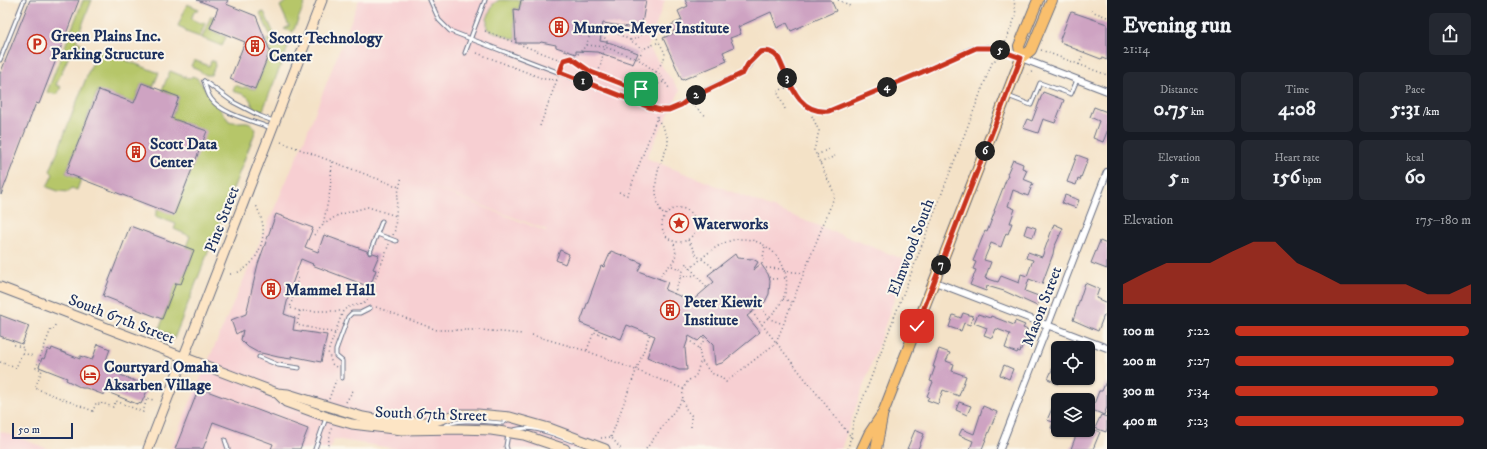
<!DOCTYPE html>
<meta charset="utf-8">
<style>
:root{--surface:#171b24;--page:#242831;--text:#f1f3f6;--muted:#9ea1a6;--accent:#c8321e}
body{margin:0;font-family:"IM FELL DW Pica",serif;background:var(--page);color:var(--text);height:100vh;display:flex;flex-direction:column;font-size:15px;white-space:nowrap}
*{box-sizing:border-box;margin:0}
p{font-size:13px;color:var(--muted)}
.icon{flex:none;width:22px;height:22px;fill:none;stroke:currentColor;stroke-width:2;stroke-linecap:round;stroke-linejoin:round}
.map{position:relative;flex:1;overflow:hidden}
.side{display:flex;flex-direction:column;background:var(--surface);width:380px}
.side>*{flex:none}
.controls{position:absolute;left:1051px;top:341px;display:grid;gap:8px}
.controls a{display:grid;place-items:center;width:44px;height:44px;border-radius:6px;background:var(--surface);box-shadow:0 1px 3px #0004;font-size:20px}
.scale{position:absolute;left:12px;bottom:10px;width:61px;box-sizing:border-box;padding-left:4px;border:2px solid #1b2f5e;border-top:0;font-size:11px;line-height:14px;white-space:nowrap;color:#1b2f5e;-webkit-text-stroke:3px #fbf7ec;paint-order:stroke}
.pin{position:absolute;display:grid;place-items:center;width:34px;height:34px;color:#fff;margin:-17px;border-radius:8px;box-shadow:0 2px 6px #0006}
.km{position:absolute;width:20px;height:20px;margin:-10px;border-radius:50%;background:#222;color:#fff;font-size:11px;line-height:20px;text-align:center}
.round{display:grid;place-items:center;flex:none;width:42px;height:42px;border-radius:6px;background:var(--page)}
.head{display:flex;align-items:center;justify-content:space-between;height:68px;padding:0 16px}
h1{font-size:22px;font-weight:800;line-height:30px}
.stats{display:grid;grid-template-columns:repeat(3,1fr);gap:6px;height:68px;padding:4px 16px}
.stats div{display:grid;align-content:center;border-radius:6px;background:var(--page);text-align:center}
.stats b{font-size:20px;font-weight:800}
.stats small{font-size:11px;font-weight:400}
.stats p{font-size:11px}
.chart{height:112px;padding:8px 16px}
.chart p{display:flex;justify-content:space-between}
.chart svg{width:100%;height:72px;margin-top:4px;fill:var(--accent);opacity:.7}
ul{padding:0 16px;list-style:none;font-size:13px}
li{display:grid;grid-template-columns:64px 48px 1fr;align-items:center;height:30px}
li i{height:10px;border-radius:5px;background:var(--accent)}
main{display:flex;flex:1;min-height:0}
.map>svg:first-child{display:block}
.built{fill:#f7cfd2;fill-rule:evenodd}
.green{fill:#b6c669;stroke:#687a64}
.building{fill:#cea3c2}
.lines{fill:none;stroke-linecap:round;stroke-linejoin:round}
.lane-casing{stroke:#676e83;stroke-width:5}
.street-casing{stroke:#676e83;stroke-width:8}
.secondary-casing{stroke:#676e83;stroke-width:11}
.primary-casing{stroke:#676e83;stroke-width:12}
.path{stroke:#676e83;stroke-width:1.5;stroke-dasharray:1 3;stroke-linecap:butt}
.lane{stroke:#fff;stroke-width:3}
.street{stroke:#fff;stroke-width:6}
.secondary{stroke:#fde5c5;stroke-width:9}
.primary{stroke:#f9bf6d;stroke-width:10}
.route-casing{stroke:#fff;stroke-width:8}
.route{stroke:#c8321e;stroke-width:5}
.labels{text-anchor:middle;stroke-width:4;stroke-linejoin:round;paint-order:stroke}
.poi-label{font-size:16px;font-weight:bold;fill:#1b2f5e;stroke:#fbf7ec;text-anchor:start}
.street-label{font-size:16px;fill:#1b2f5e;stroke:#fbf7ec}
</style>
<main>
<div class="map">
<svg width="1107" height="449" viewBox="0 0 1107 449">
<rect width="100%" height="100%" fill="#fbf7ec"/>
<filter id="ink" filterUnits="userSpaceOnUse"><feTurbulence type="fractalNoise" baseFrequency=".025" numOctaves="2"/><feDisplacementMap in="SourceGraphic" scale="8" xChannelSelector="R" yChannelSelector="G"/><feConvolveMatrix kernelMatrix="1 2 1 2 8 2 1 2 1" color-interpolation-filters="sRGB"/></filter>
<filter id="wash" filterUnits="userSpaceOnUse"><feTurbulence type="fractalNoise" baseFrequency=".012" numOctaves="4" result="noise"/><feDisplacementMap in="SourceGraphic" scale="16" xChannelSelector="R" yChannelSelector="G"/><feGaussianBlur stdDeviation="0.9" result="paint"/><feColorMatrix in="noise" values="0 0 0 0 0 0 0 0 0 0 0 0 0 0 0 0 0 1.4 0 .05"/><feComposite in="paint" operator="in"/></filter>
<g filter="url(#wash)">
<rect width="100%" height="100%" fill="#f4e2c7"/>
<g class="built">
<path d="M 359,0 L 665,0 L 648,47 L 680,91 L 646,158 L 908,261 L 841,449 L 398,449 L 334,439 L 330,449 L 170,449 L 305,138 ZM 394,172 L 547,230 L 545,231 Z"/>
<polygon points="0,431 49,449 0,449"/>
</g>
<g class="green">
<polygon points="83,0 92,0 76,41 81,43 79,48 73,47 56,85 61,87 57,95 47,92"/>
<polygon points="289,0 306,0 293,32 284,29 289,26 280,6"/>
<polygon points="499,0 521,0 519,9 514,9 516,40 487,29 487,19 493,4"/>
<polygon points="187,4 199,9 198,11 195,10 191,19 202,24 203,22 205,23 200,37 186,32 185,29 178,26"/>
<path d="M 264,12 L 276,38 L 287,43 L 288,47 L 263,110 L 261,111 L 253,108 C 250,94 244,95 233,91 L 235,85 L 243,88 L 244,87 L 255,89 L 270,51 L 266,40 L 270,39 L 271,41 L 273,41 L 260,13 Z"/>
<polygon points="211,16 214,17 210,30 226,37 222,46 202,38"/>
<polygon points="100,50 159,73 153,87 142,83 134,103 98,90 66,173 81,179 77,190 71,188 69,192 58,191 47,187 53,174 50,171 90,68"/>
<polygon points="194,60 209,66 211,61 214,61 215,66 211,75 206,75 191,66"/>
<path d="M 170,71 L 190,79 L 192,76 L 197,78 L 229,121 C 241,125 249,116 256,130 L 174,339 L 167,339 L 169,334 L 159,330 L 176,283 L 181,284 L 194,250 L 186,247 L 190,236 L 174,229 L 176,224 L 155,216 L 158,208 L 174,214 L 206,131 L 171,118 L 179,97 L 162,90 Z"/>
</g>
<g id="blocks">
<g class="building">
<polygon points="30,0 79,0 39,104 36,103 1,195 0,74"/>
<polygon points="197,0 228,0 226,4 256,16 270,51 255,89 230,79 245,42 210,28 218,8"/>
<polygon points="521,0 646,0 641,29 603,23 600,41 611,43 638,53 633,64 597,52 576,51 576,54 556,47 556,45 541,42 540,43 516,43 514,9 519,10"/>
<polygon points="685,0 831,0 836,11 791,31 787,23 777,28 771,12 738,27 741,34 730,38 734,47 723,52 727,61 682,80 663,38 674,33 671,25 682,20 678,11 688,6"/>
<polygon points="1072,12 1107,24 1107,60 1102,58 1101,59 1070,47 1071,46 1060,42 1061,40 1060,39 1070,13"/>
<polygon points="142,83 179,97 171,118 207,131 174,215 66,173 99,90 134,103"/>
<polygon points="1043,92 1064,100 1055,123 1043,119 1038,133 1023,128 1027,119 1032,121"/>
<polygon points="1094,107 1107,112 1107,132 1103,142 1093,138 1099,121 1090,117"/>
<polygon points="1077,155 1088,159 1080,180 1078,179 1076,185 1067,182"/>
<polygon points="1013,160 1023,164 1022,168 1027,170 1023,179 1033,183 1028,196 1013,190 1008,206 1015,209 1010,223 1012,223 1008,234 1006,233 1001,247 991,243 984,260 991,262 985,278 998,282 1001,276 1019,283 1021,274 1027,276 1033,260 1026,258 1028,252 1042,257 1054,224 1063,228 1054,248 1053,254 1042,284 1029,279 1025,291 1041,297 1037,306 1004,291 987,286 986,291 970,285 976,270 973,269 976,262 973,261 985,231 987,232 995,211 994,211 1008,175 1007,174"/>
<polygon points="1065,195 1079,200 1076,208 1062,203"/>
<polygon points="276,214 313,228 305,247 318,252 324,235 367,251 369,255 373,253 379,255 373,269 376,270 370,287 312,265 313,264 301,259 290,290 284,314 295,318 293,330 327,335 321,362 291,356 291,359 278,357 257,352 248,347 241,340 243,330 236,334 231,320 246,314 258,264"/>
<polygon points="1027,225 1036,228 1033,237 1024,234"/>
<polygon points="130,226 194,250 181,284 176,283 162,319 103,296"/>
<polygon points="1100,241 1107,244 1107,269 1091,263"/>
<polygon points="560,250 569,254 565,264 556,260"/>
<polygon points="611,251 642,263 638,271 668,282 665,290 692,301 714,282 708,275 735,254 737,258 753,259 758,262 753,270 761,264 768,274 770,280 769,294 765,302 747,316 760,332 722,363 715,365 713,344 704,335 698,341 689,336 685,348 687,370 679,370 647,357 655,336 627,325 621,339 580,323 601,266 604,267"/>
<polygon points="1085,283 1099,289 1096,298 1107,303 1107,316 1104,315 1098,331 1073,320"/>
<polygon points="963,313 973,316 970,325 964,323 961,331 949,327 953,315 961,318"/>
<polygon points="978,314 990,318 991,316 1014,325 1015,321 1025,325 1023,328 1028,330 1020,352 1018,351 1017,353 1005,348 1010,334 997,329 996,329 992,338 984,335 987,328 974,323"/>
<polygon points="0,315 29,326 22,344 0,336"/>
<polygon points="98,344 110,349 104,366 114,370 113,372 145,385 143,390 147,391 141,404 138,403 137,404 105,391 104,395 86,388 82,388 66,380 67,378 39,367 42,358 44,359 48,349 51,351 52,348 80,359 80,356 92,360"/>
<polygon points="939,349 950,353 946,361 954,364 952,371 966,376 959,396 943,390 938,404 927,400 929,397 927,396 933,382 930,381 935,367 933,367"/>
<polygon points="1058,356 1058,384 1048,379"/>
<polygon points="1004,365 1013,369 1009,379 1000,375"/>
<polygon points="1107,379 1107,407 1104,415 1088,408 1088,402 1094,404 1099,391 1102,391"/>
<polygon points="199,388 308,429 300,449 271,449 273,444 213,422 203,449 175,449"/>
<polygon points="1058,395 1058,431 1051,428 1053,422 1047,420"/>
<polygon points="959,402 971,406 967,415 956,410"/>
<polygon points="983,406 997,412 982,449 970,449 973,441 959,435 962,429 974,434"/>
<polygon points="1101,415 1107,417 1107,428 1106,432 1095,428"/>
<polygon points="1089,428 1100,432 1093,449 1071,449 1078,430 1088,430"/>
<polygon points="915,430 924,434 918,449 907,449"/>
</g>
</g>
</g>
<g filter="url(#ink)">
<use href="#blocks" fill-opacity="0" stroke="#676e83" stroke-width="1"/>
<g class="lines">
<defs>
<g id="lane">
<path d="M 430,0 L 439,20 L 450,31 L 649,107 C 656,109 662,111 669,109 C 678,107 683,102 691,98 C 703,91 716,85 729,79 C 733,77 739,76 743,73 C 751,66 754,50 766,51 C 792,52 783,115 829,111 L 920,73 L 971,49 L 988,47 L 1002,50 L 1018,57"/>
<polyline points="465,53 485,0"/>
<polyline points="0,60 24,0"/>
<path d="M 204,81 C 206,87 207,93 211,99 C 222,114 253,121 271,128"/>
<polyline points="204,81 233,102 260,116 273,121"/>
<polyline points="1008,96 1031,105 1040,83 1071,94 1077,80"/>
<polyline points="377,234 396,241"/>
<polyline points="370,252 382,221"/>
<polyline points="259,357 278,365 299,368"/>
<polyline points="342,378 342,361 336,356 336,350 348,317 352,313 360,313 370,308"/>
<path d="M 443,427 C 456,417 486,422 503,423 L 507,420"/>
<path d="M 514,430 C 533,424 555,435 572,441"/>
<polyline points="225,440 228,449"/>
<polyline points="315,449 326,418"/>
<polyline points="507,449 506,446 508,434"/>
</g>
<g id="street">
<polyline points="1021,58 1107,91"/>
<polyline points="935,282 1107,348"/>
<polyline points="1000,449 1107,172"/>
</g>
<g id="secondary">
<polyline points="0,287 277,393 288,394 363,417 391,422 432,422 458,414 477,414 510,417 549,428 605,449"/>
<polyline points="277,393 286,402 327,417 352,424 402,430 460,429 491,430 524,435 565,449"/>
<polyline points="148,449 322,0"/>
</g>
<g id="primary">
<polyline points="1021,58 1031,50 1052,0"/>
<polyline points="862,449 869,434 883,413 1021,58 1019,46 1038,0"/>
<polyline points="876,449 882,417"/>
</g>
</defs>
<use href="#lane" class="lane-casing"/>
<use href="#street" class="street-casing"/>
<use href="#secondary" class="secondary-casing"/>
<use href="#primary" class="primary-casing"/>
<g class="path">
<polyline points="838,0 847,4 851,7"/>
<polyline points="1091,11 1107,17"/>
<path d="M 485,31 L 563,61 C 578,57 586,49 590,34 L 602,34"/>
<polyline points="630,40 610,30 604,32 602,34 607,41 605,47 638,59"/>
<polyline points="587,45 605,47 598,75"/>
<polyline points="1004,46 1016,15 1014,0"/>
<path d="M 643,49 L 630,40 C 638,39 641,36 646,29 L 650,29 L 654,32 L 659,42"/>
<polyline points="1041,50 1107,75"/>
<polyline points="477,53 544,79 557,80"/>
<polyline points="571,58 591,72 638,90 664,82"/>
<polyline points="1079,65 1083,54"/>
<polyline points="562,68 564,60"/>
<polyline points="656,72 664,59 665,53 659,42 643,49 638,59 659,74 669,88"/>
<polyline points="1028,75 1034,70"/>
<polyline points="692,104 707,117"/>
<polyline points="785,109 777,91 786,88"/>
<path d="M 657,119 C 662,125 667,133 668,141 C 668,148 664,153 662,159 C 657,173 654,185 657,199 C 658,206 660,211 665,216"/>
<polyline points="540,126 558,77"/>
<polyline points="281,142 399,187"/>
<polyline points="817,155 831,148"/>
<polyline points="332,162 330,191 323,225 338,215 368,207 396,216"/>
<polyline points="820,163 835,156"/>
<polyline points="619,192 627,195 628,194 658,115"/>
<circle cx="679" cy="225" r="17"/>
<polyline points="314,235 323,225"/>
<polyline points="393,235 395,230 397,198 402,176"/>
<polyline points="688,240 697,256 709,264 715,270"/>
<polyline points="762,264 765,246"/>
<polyline points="672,266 683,270"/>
<polyline points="766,268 784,269 784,271 804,273"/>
<path d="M 690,269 C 703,257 716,244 733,240 C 763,233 794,263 785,293 C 781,307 772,315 761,324"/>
<path d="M 230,274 C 252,272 265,247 263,226 C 262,219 259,212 256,205"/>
<polyline points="680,277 696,275"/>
<polyline points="298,278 290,308 300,311"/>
<path d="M 659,279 C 666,263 682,265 673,241"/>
<polyline points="772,279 786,278"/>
<polyline points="674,294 686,263 707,288"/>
<polyline points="783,299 792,302"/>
<polyline points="376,307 437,330 481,330 522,334"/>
<polyline points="761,308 770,319 783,324"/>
<polyline points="752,312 852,438"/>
<polyline points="55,325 54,329 51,329 36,368 42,370 35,388 93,411 96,403 101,405 102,403 113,407 116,401 143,412 147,398 153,400"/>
<polyline points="335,333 297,325 300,311 343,311"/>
<polyline points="532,335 587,351 684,389"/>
<polyline points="688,339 699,349 701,360 711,373 721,377 726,382 776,343 835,195 814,150 819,131 811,114"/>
<polyline points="699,349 704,340 704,335"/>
<polyline points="587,350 594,332 606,337 606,334"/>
<polyline points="23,353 33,356"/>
<polyline points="0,362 16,368 24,348 12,344"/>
<path d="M 336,367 L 332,364 L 328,352 L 343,311 C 351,303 360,307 367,301 L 389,244"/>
<polyline points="329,399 336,380"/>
<polyline points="346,402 354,389"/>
<path d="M 691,427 L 691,417 L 692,416 C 682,407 679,392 688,381 C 690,379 694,378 696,375 C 698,371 699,364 701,360"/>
<polyline points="611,437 650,334"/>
<polyline points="601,438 611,437 621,449"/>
<polyline points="327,449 332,426"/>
<polyline points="646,449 683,399"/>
<polyline points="848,449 854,420 862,401 992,63 1000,55"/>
</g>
<use href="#lane" class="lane"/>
<use href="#street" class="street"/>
<use href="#secondary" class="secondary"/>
<use href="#primary" class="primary"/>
</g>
</g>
<g class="lines" filter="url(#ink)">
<defs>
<path id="route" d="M 641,89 L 638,90 L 591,72 L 571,58 L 564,60 L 560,72 L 649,107 L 660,110 L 669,110 L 681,105 L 689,99 L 743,73 L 748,64 L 760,52 C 768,50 774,52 779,59 C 790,82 797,114 829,111 L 920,73 L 976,48 L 994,48 L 1021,58 L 917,326"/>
</defs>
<use href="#route" class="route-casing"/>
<use href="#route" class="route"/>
</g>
<defs>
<symbol id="building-ring" viewBox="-11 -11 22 22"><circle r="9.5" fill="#fbf7ec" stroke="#c8321e" stroke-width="1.5"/><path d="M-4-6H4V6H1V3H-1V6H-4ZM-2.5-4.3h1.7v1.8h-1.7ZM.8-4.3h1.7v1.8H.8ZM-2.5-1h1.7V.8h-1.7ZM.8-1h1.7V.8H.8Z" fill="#c8321e"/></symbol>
<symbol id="parking-ring" viewBox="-11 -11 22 22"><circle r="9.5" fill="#fbf7ec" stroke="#c8321e" stroke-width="1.5"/><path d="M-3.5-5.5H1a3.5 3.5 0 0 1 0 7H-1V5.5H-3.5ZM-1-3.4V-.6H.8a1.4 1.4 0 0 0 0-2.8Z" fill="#c8321e"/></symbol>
<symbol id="sight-ring" viewBox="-11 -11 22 22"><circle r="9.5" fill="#fbf7ec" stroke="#c8321e" stroke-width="1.5"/><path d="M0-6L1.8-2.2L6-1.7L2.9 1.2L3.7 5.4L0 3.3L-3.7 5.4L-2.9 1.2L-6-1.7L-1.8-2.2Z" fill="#c8321e"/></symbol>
<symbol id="hotel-ring" viewBox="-11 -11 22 22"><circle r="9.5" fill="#fbf7ec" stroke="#c8321e" stroke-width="1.5"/><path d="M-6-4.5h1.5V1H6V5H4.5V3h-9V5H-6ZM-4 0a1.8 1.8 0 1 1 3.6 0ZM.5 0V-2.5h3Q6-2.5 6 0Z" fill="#c8321e"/></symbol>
</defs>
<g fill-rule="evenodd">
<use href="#building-ring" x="548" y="16" width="22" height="22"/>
<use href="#parking-ring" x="26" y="33" width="22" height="22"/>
<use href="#building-ring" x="244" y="35" width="22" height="22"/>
<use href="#building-ring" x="125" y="141" width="22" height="22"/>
<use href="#sight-ring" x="668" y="212" width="22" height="22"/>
<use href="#building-ring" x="260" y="278" width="22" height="22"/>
<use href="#building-ring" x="659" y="299" width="22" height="22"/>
<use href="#hotel-ring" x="79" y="364" width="22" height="22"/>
</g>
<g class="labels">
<g class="poi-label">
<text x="573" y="33">Munroe-Meyer Institute</text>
<text x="51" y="41">Green Plains Inc.<tspan x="51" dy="18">Parking Structure</tspan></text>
<text x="269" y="43">Scott Technology<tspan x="269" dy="18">Center</tspan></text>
<text x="150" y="149">Scott Data<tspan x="150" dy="18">Center</tspan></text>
<text x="693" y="229">Waterworks</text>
<text x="285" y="295">Mammel Hall</text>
<text x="684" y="307">Peter Kiewit<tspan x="684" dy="18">Institute</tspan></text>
<text x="104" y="372">Courtyard Omaha<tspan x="104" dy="18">Aksarben Village</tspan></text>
</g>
<g class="street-label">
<text transform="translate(221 219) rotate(-69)" y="6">Pine Street</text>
<text transform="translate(910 247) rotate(-69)" y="6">Elmwood South</text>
<text transform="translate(1041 306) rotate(-69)" y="6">Mason Street</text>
<text transform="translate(122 318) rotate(21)" y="6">South 67th Street</text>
<text transform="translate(431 413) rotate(2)" y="6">South 67th Street</text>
</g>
</g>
</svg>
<div class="controls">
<a><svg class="icon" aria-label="locate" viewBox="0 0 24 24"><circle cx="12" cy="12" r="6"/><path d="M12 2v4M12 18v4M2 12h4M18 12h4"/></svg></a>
<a><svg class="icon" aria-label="layers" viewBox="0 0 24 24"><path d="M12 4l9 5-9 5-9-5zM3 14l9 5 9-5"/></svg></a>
</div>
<div class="scale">50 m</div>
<div class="pin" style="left:641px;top:89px;background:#1e9e55"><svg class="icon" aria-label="arrive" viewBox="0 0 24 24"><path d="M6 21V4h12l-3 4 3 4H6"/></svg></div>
<div class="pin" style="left:917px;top:326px;background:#d93025"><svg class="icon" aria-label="check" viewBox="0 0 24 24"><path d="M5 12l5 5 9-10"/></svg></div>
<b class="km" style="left:583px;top:81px">1</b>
<b class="km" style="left:696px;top:95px">2</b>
<b class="km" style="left:787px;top:78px">3</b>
<b class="km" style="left:887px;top:87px">4</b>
<b class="km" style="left:1000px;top:50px">5</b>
<b class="km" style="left:985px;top:151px">6</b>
<b class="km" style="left:941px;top:265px">7</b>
</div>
<section class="side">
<div class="head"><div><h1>Evening run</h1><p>21:14</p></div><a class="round"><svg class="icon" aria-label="share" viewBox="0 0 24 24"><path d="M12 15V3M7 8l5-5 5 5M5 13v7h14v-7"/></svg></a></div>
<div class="stats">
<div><p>Distance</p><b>0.75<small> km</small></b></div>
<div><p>Time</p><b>4:08</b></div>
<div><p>Pace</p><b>5:31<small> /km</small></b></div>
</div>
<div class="stats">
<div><p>Elevation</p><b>5<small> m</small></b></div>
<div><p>Heart rate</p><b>156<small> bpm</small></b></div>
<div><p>kcal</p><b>60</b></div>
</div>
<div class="chart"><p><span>Elevation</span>175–180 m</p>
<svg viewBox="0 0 160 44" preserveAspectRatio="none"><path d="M0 44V32L10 25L20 19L30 19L40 19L50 12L60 6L70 6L80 19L90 25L100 32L110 32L120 32L130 32L140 38L150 38L160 32V44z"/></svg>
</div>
<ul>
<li><b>100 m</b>5:22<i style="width:99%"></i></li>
<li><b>200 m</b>5:27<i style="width:93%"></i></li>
<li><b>300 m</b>5:34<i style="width:86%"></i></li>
<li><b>400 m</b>5:23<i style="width:97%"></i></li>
</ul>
</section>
</main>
